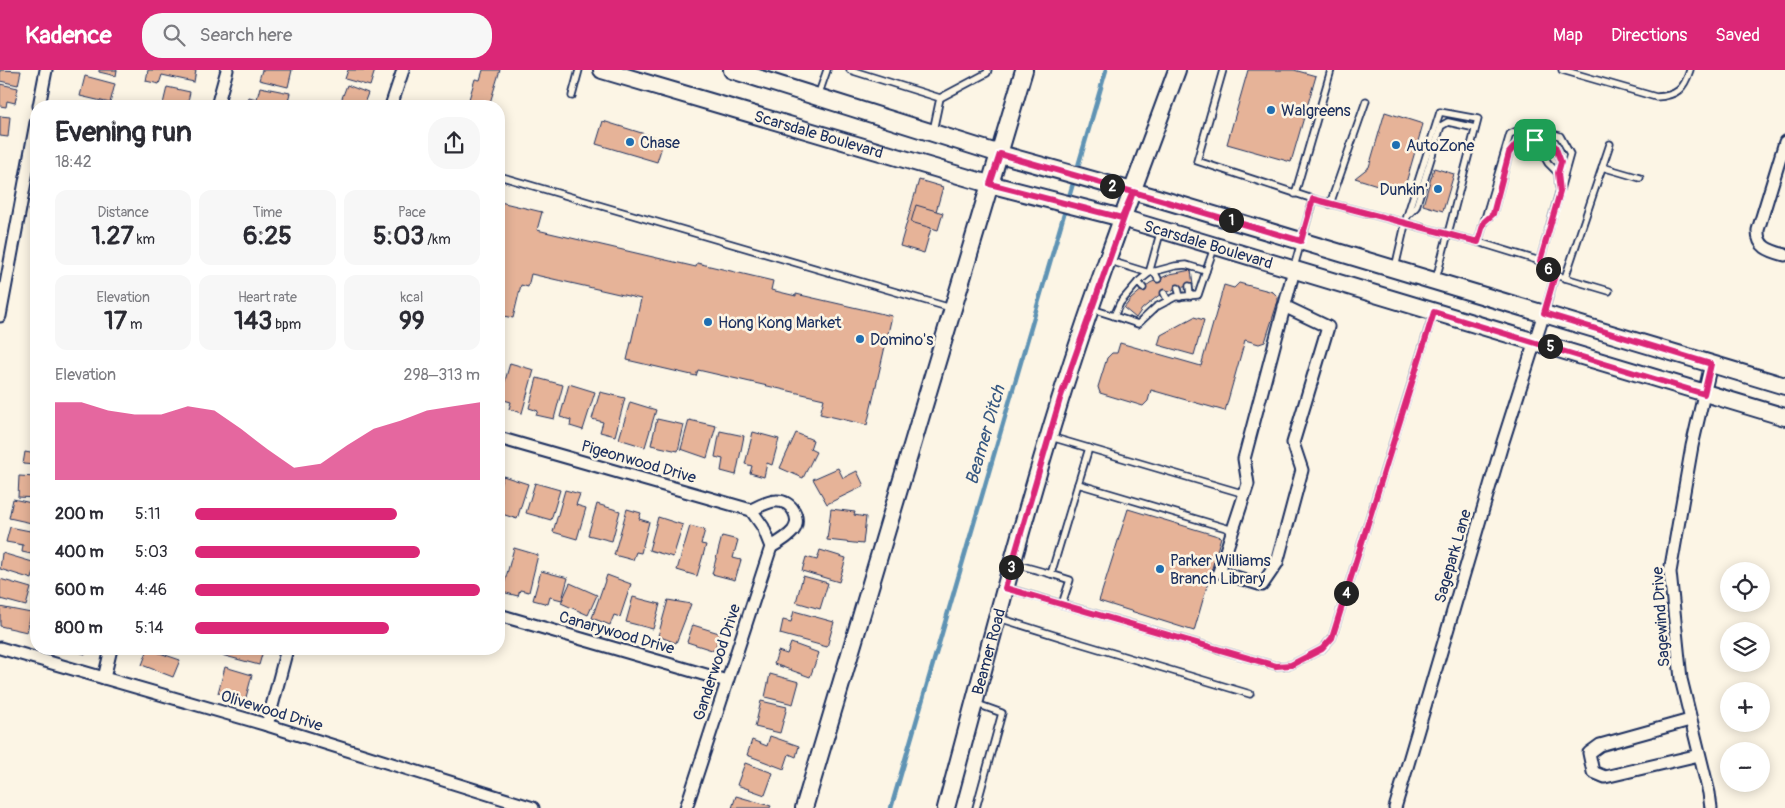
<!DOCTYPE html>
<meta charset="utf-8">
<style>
:root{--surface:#fff;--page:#f7f7f7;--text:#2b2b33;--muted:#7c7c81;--accent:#db2777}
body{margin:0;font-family:Pangolin,sans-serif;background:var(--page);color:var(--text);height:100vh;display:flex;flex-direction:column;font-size:19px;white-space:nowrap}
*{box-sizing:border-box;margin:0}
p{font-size:16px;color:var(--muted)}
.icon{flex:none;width:28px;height:28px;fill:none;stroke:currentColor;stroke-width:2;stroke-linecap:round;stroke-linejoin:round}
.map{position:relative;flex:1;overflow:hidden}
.sheet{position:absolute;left:30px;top:30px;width:475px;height:555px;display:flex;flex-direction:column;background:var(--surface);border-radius:20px;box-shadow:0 2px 12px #0003}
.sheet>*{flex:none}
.controls{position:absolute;left:1720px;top:492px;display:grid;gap:10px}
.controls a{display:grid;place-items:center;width:50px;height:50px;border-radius:50%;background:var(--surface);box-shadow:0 2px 12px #0003;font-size:25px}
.pin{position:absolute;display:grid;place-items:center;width:42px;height:42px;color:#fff;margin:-21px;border-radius:10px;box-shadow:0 2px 8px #0006}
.km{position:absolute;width:25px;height:25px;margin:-12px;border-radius:50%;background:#222;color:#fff;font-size:14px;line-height:25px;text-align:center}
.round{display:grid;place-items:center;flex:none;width:52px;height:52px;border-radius:20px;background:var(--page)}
.overview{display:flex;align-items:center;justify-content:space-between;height:85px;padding:0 25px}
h1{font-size:28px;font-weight:800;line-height:38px}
.stats{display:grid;grid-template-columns:repeat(3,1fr);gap:8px;height:85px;padding:5px 25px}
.stats div{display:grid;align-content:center;border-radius:12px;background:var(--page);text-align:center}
.stats b{font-size:25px;font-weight:800}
.stats small{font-size:14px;font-weight:400}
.stats p{font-size:14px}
.chart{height:140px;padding:10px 25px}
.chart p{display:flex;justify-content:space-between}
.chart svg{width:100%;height:90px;margin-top:5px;fill:var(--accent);opacity:.7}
ul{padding:0 25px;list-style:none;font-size:16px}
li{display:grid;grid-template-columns:80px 60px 1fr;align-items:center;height:38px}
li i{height:12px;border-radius:6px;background:var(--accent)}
header{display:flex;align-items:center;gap:30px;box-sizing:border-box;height:70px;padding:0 25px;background:var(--accent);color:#fff}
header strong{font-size:24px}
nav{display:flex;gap:28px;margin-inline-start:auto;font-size:18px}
.search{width:350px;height:45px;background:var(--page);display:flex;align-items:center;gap:12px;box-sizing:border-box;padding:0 18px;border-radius:20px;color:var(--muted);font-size:19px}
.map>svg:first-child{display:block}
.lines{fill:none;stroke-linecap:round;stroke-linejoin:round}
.stream{stroke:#5f93b4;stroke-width:4.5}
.building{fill:#e6b398;stroke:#1b2f5e}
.service-casing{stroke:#1b2f5e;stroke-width:9}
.minor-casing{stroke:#1b2f5e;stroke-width:15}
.secondary-casing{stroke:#1b2f5e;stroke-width:20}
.service{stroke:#fcf5e5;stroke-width:5.5}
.minor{stroke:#fcf5e5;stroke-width:11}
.secondary{stroke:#fcf5e5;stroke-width:16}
.route-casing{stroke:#fff;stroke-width:10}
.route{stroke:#db2777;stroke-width:6}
.poi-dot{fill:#1f6fb2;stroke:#fcf5e5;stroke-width:2}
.labels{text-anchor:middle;stroke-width:5;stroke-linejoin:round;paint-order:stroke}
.poi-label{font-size:16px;fill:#1b2f5e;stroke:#fcf5e5;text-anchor:start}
.street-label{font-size:16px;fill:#1b2f5e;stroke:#fcf5e5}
.water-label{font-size:18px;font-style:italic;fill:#375882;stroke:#fcf5e5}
</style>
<header>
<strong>Kadence</strong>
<div class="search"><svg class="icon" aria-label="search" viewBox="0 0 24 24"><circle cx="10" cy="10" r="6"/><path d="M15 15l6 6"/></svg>Search here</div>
<nav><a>Map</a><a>Directions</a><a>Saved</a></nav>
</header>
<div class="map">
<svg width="1785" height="738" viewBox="0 0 1785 738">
<rect width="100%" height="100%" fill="#fcf5e5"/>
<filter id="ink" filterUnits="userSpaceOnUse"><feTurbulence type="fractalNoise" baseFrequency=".02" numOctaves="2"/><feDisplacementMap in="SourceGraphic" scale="10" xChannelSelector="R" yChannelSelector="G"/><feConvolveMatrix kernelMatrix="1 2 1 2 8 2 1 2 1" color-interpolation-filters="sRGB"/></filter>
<g filter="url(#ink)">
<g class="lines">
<polyline class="stream" points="891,738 1106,0"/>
</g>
<g class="building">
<polygon points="0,0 21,1 18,15 0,11"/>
<polygon points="99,0 117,0 116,6 99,2"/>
<polygon points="148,0 196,0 194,12 162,5 159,14 146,11"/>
<polygon points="262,0 292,0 288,17 259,10"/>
<polygon points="348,0 375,0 370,16 345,9"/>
<polygon points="483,0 500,0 489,36 467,36 475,9 480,10"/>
<polygon points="1248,0 1294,0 1316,6 1291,92 1227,74"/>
<polygon points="85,6 115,14 110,33 80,26"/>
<polygon points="0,14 18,18 15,33 7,31 6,37 0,36"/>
<polygon points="347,15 368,23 363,36 339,36"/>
<polygon points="167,17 190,22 187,36 163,34"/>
<polygon points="260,17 290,23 288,31 295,32 294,36 247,36 249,27 257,29"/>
<polygon points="78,32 110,36 78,36"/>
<polygon points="1385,42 1423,54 1403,123 1355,108 1369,97"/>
<polygon points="0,46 10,47 8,67 0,66"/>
<polygon points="603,51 664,70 657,92 596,74"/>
<polygon points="1434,98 1454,104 1443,141 1423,135"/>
<polygon points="919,110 943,117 924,183 900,176"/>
<polygon points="500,132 542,142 537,160 696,197 697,193 773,211 771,220 796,226 796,224 892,246 867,355 820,344 824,329 698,300 696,306 627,290 641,229 531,204 528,217 521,215 513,248 499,245"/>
<polygon points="916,135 943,143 938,160 911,152"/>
<polygon points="1191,200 1193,215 1175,219 1158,226 1142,239 1136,248 1124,238 1131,229 1150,213 1170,204"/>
<polygon points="1239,213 1273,222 1278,227 1278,231 1265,272 1259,274 1245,270 1225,341 1151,320 1148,331 1143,336 1100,323 1098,317 1107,288 1112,283 1117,283 1120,273 1201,296 1224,215 1234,218"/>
<polygon points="1194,247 1204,250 1194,285 1158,275 1161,265"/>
<polygon points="510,293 534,300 522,343 509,339 511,332 500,329"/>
<polygon points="537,308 563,315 554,349 536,345 538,341 529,338"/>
<polygon points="569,314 595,322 583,360 570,356 571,350 560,347"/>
<polygon points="600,322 625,328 615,366 600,362 603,352 592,349"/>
<polygon points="630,332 656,340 645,377 619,369"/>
<polygon points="657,349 684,355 678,381 651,375"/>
<polygon points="689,350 716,356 707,388 681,379"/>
<rect x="33" y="352" width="3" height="13"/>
<polygon points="720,361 744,366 736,405 721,401 723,389 715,387"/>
<polygon points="753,362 779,369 772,395 767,393 764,407 750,403 752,396 745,394"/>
<polygon points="796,363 813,370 810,379 816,382 803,408 780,398"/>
<polygon points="25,382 36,384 36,402 34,402 35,395 23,394"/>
<polygon points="838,398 843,408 857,401 864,416 827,434 813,409"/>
<polygon points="19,406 36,407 36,428 18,427"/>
<polygon points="503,406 528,414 517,449 499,443 499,419"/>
<polygon points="535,413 560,420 551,450 526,443"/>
<polygon points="565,420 580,424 576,435 586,438 577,469 553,462"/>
<polygon points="13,429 36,434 36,454 9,448"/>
<polygon points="597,434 620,441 612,471 588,465"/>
<polygon points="627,439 641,443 639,449 649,452 641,483 636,482 633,490 614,485"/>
<polygon points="831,439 855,442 854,445 866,447 863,474 827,470"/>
<polygon points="1128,439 1221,467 1194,561 1099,531"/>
<polygon points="658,447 683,455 673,487 649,480"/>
<polygon points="31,456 36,457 36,485 22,482 23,475 6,472 10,457 30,461"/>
<polygon points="690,456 705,460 701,474 706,475 697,506 677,500"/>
<polygon points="722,466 738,470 733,488 741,490 735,510 712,504"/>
<polygon points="514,478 538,485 529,522 520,520 518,526 502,522"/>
<polygon points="820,480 846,488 839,512 802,501 806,487 817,490"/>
<polygon points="2,483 36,493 32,509 0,499"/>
<polygon points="541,501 568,508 562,530 550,527 548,534 533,530"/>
<polygon points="607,505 631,514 620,547 614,545 610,555 592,548"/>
<polygon points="803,506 828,513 820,539 796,532"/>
<polygon points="0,509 31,518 26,536 0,529"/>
<polygon points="570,513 597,525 588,545 561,533"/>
<polygon points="633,527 660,534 653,559 626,552"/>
<polygon points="668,530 691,534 676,573 658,566"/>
<polygon points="0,537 31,543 27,562 0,556"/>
<polygon points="794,541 834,552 827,577 780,564 783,550 791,552"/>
<polygon points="693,555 719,563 715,581 687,572"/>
<polygon points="791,573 819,583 810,607 774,594 778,581 787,584"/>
<polygon points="69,579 87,579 85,584"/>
<polygon points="148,579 180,590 173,607 142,595"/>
<polygon points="215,579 254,579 263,581 259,595 214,583"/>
<polygon points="225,597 252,605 245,631 218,623"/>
<polygon points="770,604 799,612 793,634 765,627"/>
<polygon points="761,631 787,637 780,663 755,657"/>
<polygon points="770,666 799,676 796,687 789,684 784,699 747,685 752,670 767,676"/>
<polygon points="745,693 773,703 765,725 737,715"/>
<polygon points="736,726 771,736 770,738 732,738"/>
</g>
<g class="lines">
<defs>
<g id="service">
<polyline points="850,0 940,28 933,61"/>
<polyline points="1223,0 1197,91 1313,129 1294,197"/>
<path d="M 1562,0 L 1656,27 C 1677,26 1684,19 1690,0"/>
<polyline points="572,26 579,0"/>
<polyline points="818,26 827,0"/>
<polyline points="940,28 987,3 988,0"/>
<polyline points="1535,70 1548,72 1555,76 1561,92 1558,103"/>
<polyline points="1602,97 1640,108"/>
<polyline points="499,106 951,238"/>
<polyline points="1295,124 1331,0"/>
<polyline points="1313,129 1478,172 1540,191 1555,205"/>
<polyline points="1330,134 1366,31"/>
<polyline points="1409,144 1416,137 1441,56 1448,52 1475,58"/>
<polyline points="1485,151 1493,143 1509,83 1519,71 1535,70 1548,93 1558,103 1559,117"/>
<polyline points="1478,172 1510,64 1527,56 1560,66 1570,84 1540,191"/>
<polyline points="1110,191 1149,203 1161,160"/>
<polyline points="1395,198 1407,146 1440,42 1478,49 1436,209"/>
<polyline points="1154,201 1158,209"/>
<polyline points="1565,208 1610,74"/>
<polyline points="1138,212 1143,218"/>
<polyline points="1189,216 1190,226"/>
<polyline points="1178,218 1180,227"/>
<polyline points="1164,223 1168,231"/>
<polyline points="1092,239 1114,246 1120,233 1138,212 1149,203 1175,196 1186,195 1206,201 1214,178"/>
<polyline points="1545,241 1555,205 1609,221"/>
<polyline points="1114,246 1138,254 1156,237 1175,227 1198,225 1206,201"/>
<polyline points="1051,367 1245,424"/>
<polyline points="1078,414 1089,378"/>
<polyline points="1015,494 1051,504 1078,414 1233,460"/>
<polyline points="1051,504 1070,510 1062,534"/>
<polyline points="1006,518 1276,596 1291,595 1322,579 1332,568 1433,244"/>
<polyline points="999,548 1076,572 1250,624"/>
<polyline points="976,738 1002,643 977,634"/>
</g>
<g id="minor">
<polyline points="39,36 46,0"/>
<polyline points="217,36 227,0"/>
<polyline points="391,36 403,0"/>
<path d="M 1785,72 L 1758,160 C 1757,178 1771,181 1785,185"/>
<polyline points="1284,236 1328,257 1293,373 1302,400 1277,493 1262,515 1219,502 1248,414 1244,389 1294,200"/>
<polyline points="0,246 36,53"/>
<polyline points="499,368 751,440 763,457 771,477 686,738"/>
<path d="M 751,440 C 758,437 768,431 776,431 C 792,430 802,449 793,461 C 787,468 778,473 771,477"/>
<polyline points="499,545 727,611"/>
<polyline points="0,578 267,655 533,738"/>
<polyline points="104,608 111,579"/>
<polyline points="1690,650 1600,675 1589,683 1593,702 1605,707 1699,685"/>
<polyline points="267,655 287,579"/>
<polyline points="1395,738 1501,378 1544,243"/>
<polyline points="1711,738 1709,723 1681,609 1670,502 1692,376 1711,294"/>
</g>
<g id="secondary">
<path id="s1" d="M 602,0 L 989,114 L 1122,148 L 1785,347"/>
<polyline points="732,0 1000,84 1157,128 1785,316"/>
<polyline points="804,738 1024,0"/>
<path id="s2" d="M 946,738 C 983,601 1018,465 1060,330 C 1095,218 1137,109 1177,0"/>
</g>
</defs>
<use href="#service" class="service-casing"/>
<use href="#minor" class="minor-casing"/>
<use href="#secondary" class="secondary-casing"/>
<use href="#service" class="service"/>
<use href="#minor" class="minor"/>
<use href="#secondary" class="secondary"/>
</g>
</g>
<g class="lines" filter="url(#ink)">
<defs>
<polyline id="route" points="1535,70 1519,71 1509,83 1493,144 1484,152 1478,172 1313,129 1301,171 1133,122 1122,148 990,114 1000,84 1133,122 1060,329 1005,518 1276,596 1291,595 1322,579 1332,568 1434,242 1704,324 1711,294 1544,243 1555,205 1540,191 1560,122 1558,103 1561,92 1555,76 1548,72 1535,70"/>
</defs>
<use href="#route" class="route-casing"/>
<use href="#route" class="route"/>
</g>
<g class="poi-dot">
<circle cx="1271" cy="40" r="5"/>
<circle cx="630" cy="72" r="5"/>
<circle cx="1396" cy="75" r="5"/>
<circle cx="1438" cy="119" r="5"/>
<circle cx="708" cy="252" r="5"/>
<circle cx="860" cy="269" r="5"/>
<circle cx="1160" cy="499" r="5"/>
</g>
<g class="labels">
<g class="poi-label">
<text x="1281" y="46">Walgreens</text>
<text x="640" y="78">Chase</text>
<text x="1406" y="81">AutoZone</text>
<text x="1428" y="125" text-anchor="end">Dunkin'</text>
<text x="718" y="258">Hong Kong Market</text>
<text x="870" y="275">Domino's</text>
<text x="1170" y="496">Parker Williams<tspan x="1170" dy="18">Branch Library</tspan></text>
</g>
<g class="street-label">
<text dy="6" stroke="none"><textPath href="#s1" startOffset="226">Scarsdale Boulevard</textPath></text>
<text dy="6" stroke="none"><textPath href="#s1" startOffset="631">Scarsdale Boulevard</textPath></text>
<text transform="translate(639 391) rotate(16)" y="6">Pigeonwood Drive</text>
<text transform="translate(1452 486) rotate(-74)" y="6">Sagepark Lane</text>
<text transform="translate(1660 547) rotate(-94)" y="6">Sagewind Drive</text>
<text transform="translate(617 562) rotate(16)" y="6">Canarywood Drive</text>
<text dy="6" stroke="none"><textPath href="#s2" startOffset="162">Beamer Road</textPath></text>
<text transform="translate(716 592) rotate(-72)" y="6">Ganderwood Drive</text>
<text transform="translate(272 640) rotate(17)" y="6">Olivewood Drive</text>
</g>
<g class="water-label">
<text transform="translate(985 365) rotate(-74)" y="6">Beamer Ditch</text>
</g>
</g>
</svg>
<div class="controls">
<a><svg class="icon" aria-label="locate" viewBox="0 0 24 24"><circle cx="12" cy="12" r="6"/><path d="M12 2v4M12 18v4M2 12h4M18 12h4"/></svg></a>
<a><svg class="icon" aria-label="layers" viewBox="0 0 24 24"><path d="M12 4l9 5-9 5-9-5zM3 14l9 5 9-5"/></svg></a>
<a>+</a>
<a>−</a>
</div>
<div class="pin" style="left:1535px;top:70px;background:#1e9e55"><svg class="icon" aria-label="arrive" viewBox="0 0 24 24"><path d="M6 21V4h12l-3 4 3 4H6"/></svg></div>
<b class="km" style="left:1231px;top:150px">1</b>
<b class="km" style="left:1112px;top:116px">2</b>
<b class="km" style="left:1011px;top:497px">3</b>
<b class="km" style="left:1346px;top:523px">4</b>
<b class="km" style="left:1550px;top:276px">5</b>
<b class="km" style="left:1548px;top:199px">6</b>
<section class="sheet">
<div class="overview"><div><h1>Evening run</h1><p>18:42</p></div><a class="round"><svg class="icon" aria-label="share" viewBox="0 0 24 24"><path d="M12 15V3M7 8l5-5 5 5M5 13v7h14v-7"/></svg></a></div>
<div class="stats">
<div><p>Distance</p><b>1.27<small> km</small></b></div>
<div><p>Time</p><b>6:25</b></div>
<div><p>Pace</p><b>5:03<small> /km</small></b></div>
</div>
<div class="stats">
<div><p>Elevation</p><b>17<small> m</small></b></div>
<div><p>Heart rate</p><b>143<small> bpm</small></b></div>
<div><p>kcal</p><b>99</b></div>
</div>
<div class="chart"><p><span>Elevation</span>298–313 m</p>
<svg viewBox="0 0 160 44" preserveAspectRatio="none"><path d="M0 44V6L10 6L20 10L30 12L40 12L50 8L60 10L70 19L80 29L90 38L100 36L110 27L120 19L130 15L140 10L150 8L160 6V44z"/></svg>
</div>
<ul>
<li><b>200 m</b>5:11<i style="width:71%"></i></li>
<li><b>400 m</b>5:03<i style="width:79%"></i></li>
<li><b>600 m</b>4:46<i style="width:100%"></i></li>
<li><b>800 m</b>5:14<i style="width:68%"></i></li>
</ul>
</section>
</div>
